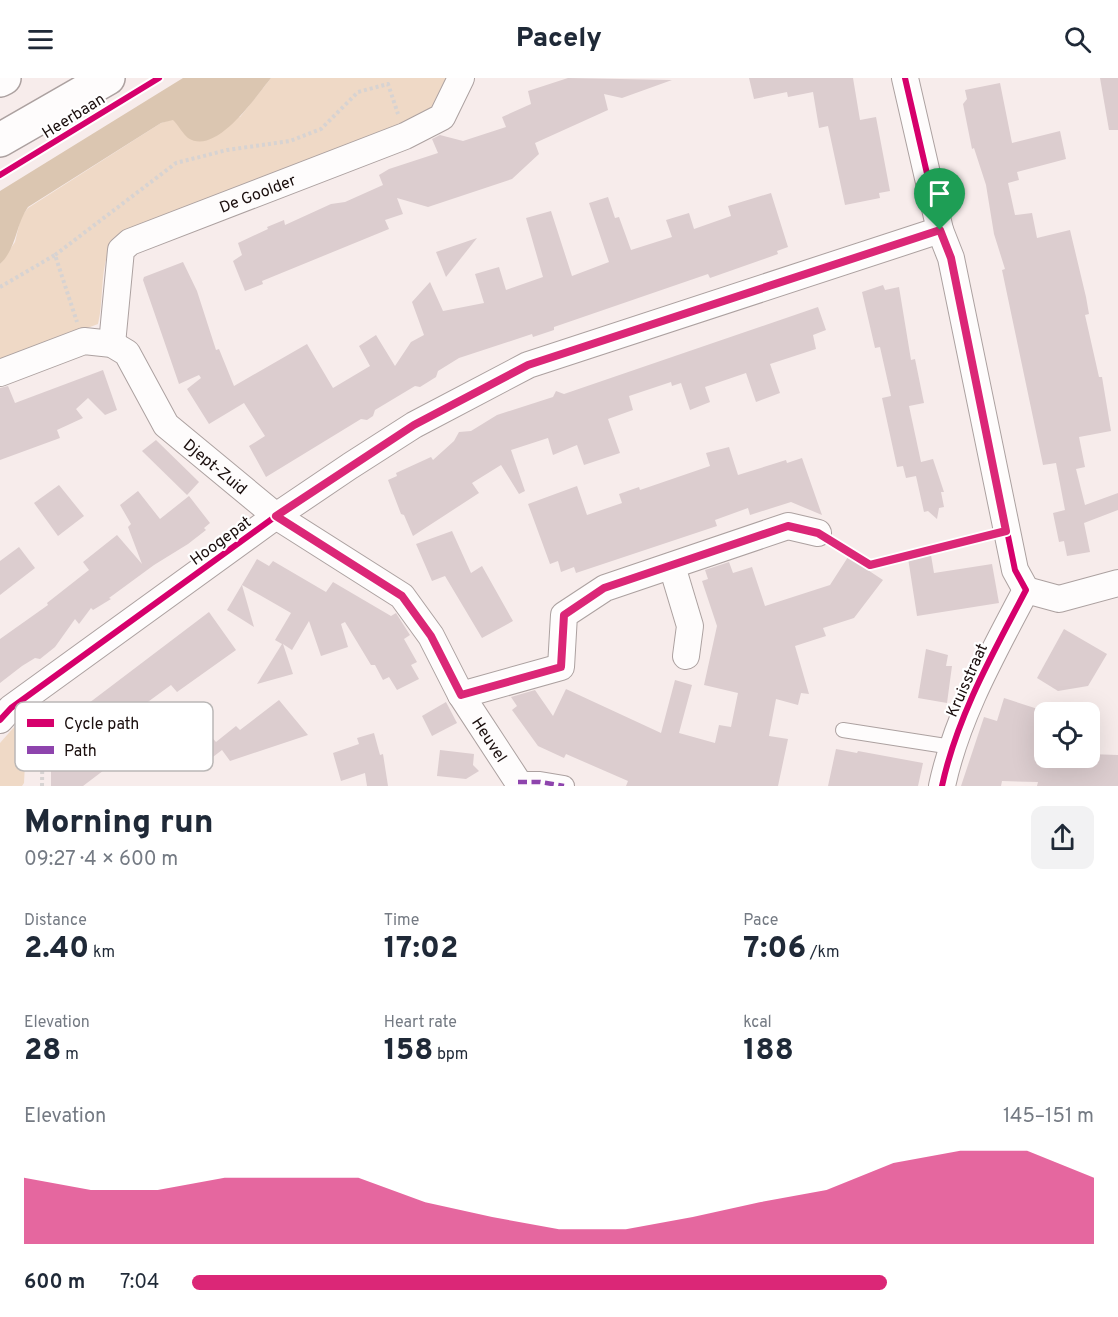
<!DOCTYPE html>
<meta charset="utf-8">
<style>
:root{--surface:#fff;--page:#f2f2f3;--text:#1f2937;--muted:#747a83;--accent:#db2777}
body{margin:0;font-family:Overpass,sans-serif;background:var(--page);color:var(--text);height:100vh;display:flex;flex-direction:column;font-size:22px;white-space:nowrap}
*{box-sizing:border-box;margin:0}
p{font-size:20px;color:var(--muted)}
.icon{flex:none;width:33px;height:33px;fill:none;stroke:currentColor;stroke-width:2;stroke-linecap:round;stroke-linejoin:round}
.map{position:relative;height:708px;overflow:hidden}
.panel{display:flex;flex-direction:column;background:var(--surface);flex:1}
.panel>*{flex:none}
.buttons{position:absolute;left:1034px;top:624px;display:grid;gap:12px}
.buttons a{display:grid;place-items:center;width:66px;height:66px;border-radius:12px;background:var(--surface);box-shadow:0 6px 24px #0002;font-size:30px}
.pin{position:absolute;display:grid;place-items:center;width:51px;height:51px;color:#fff;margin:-62px -26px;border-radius:50% 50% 50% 0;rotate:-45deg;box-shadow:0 0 6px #0007}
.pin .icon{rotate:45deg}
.round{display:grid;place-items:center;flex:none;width:63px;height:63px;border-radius:12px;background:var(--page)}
.head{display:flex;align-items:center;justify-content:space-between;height:102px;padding:0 24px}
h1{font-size:33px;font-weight:800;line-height:45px}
.metrics{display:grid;grid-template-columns:repeat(3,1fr);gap:9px;height:102px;padding:6px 24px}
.metrics div{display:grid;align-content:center}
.metrics b{font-size:30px;font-weight:800}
.metrics small{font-size:16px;font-weight:400}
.metrics p{font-size:16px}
.chart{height:168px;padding:12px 24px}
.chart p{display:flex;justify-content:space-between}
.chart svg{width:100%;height:108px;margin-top:6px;fill:var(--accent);opacity:.7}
ul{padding:0 24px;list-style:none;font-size:20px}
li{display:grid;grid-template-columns:96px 72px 1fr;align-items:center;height:45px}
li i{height:15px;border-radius:8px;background:var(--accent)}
header{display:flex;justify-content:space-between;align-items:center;height:78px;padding:0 24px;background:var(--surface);font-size:27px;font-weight:800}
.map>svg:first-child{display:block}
.green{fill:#efd9c6}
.forest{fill:#dbc6b1}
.building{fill:#dccdcf}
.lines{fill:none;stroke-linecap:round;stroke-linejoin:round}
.service-casing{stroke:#aca1a0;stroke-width:16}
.pedestrian-casing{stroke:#aca1a0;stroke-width:22}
.minor-casing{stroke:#aca1a0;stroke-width:28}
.secondary-casing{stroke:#aca1a0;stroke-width:36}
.path{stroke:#d7d3d2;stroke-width:4;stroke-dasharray:3 3;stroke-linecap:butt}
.service{stroke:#fefcfc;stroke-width:14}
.pedestrian{stroke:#fefcfc;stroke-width:20}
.minor{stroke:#fefcfc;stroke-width:26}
.secondary{stroke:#fefcfc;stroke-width:33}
.quiet{stroke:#8e44ad;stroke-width:4.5;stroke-dasharray:9 4.5;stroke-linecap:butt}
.cycleway-casing{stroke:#fff;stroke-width:10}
.cycleway{stroke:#d6006c;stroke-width:6}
.route-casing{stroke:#fff;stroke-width:12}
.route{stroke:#db2777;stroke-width:8}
.labels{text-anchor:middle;stroke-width:4.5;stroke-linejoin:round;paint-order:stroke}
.street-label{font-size:16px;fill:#1a0e0d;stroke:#fff}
.key{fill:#fff;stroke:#bab7b6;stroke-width:1.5}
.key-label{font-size:16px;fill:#1a0e0d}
</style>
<header><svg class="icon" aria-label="menu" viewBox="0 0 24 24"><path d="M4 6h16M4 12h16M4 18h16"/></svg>Pacely<svg class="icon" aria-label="search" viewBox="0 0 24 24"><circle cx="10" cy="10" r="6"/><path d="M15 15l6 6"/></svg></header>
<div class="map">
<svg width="1118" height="708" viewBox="0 0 1118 708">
<rect width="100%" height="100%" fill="#f7eceb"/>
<g class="green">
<path d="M 271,0 L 451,0 L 435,35 L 116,160 C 98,184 105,218 98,246 L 0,283 L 0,186 L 15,164 L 21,139 L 28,130 L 161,45 L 173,41 L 178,47 L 240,39 Z"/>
<polygon points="27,647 24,705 22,708 0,708 0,665 15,648"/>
</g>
<path class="forest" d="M 183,0 L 271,0 C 257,17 216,79 188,60 C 183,56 178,47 173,42 L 161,45 L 28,129 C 15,148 17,170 0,186 L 0,113 Z"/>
<g class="building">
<polygon points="568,0 672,2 622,20 604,16 608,32 535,65 539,76 512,101 428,129 397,120 403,136 385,142 389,151 262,203 263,206 245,213 233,183 242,177 238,165 268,151 267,149 284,142 285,147 331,126 345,124 383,107 379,97 389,91 438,75 432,61 440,57 463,63 506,49 502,39 531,26 528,13"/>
<polygon points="749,0 853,0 860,42 876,39 890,113 879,115 880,120 845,127 828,48 819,50 813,14 788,19 787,14 754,21"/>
<polygon points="1100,0 1118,0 1118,52 1109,52"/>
<polygon points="1000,5 1012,65 1060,53 1066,81 1017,94 1019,102 1008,105 1015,137 1032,135 1037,160 1070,152 1086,219 1089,236 1085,237 1099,299 1102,299 1111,353 1079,359 1085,389 1076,391 1085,427 1118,415 1118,432 1084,445 1090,474 1067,478 1064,463 1059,464 1053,435 1065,432 1056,385 1043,387 1002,192 1005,191 994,156 986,107 974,70 972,71 963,26 967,21 965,12"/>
<polygon points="771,115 788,169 777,173 778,176 710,200 708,196 554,249 554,252 533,259 532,256 459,280 438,293 436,299 420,309 415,308 375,332 373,338 367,342 361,341 266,399 249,368 265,358 244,325 209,346 187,311 201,300 199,297 179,306 143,202 144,199 183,184 197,213 216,272 219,271 234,308 307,266 333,310 370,288 359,268 376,257 395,288 411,264 424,257 412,224 430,204 443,233 484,225 475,196 499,189 506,212 543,199 526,140 551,133 572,198 609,184 589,125 608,119 615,140 619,139 631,172 672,159 666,142 689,135 694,151 731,138 728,128"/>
<polygon points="477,160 446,199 436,174"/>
<polygon points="883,207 885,212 899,209 911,282 915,281 924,325 909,328 921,384 933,381 944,414 941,414 944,429 939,430 937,441 928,433 924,434 916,398 906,400 903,388 897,389 882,320 891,318 880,269 875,270 862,214"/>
<polygon points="818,229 826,252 813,257 816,271 770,286 780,315 756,324 746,295 705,309 710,324 690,332 681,305 672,308 671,304 629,318 633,332 608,341 620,375 584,387 577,367 553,377 548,360 511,372 525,413 519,416 501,387 472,405 479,415 413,458 404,437 401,436 388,402 397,398 396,395 431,379 433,382 454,363 459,354 471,353 497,337 553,319 556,313 564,316"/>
<polygon points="103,292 117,332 105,337 88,320 76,331 83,340 57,352 60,360 0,382 0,310 8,308 15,325"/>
<polygon points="156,362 199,404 187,417 142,373"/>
<polygon points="729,369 738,397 786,382 787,385 802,380 822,437 791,424 750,437 748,430 715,442 717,448 576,495 574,489 561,494 558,483 550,486 528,426 577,408 587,437 622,425 619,416 639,409 640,412 710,388 706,375"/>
<polygon points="59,407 84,438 58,458 34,425"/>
<polygon points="138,413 160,441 189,418 210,445 204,450 206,452 188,466 154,487 109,520 111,521 93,532 91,530 79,546 75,541 55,569 40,581 35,580 22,588 0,605 0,561 48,527 47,525 89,492 83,484 117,457 142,486 128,449 131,446 120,427"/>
<polygon points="452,453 471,495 482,488 513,543 482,560 445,498 432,503 416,466"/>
<polygon points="19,469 35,490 0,517 0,483"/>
<polygon points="931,477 934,495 992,486 999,525 917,538 908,480"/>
<polygon points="848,479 883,502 854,540 823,550 826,558 795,568 809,616 801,615 798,627 776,621 769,658 788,661 778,708 626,708 628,703 566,676 564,680 538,668 512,632 517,628 511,619 535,612 553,638 566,611 661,655 675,602 692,607 679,655 715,665 719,647 731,649 738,615 704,607 717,548 702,503 708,501 705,492 729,484 733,495 752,489 765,528 830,507"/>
<polygon points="257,481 269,488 273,483 326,514 333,504 391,538 396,535 410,557 404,561 417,584 411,587 419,601 397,612 389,599 383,602 375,587 371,587 345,544 341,546 348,569 321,578 309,543 292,572 283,566 293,596 257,606 282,566 275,562 291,535 242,507 254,549 227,532"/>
<polygon points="209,534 236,572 177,614 171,607 145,626 152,635 126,655 110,634 86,653 76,653 74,685 112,686 83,708 51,708 51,647 60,647"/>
<polygon points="1064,551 1107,576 1088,608 1058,613 1037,600"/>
<polygon points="926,571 948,577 946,588 952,588 947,625 918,620"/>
<polygon points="1004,620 1044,633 1044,680 1089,680 1089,676 1118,677 1118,708 1037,708 1038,704 1002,703 1001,708 961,708 984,639 997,643"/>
<polygon points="279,622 308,657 230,683 222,672 196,692 176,668 203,649 216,664 236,648 240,652"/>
<polygon points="446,624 457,645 432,658 422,638"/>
<polygon points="374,655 380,677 383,676 388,708 367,708 365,695 341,703 333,675 359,666 357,660"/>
<polygon points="836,671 857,675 858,673 923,685 918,708 828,708"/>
<polygon points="440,672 474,676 473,687 479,693 466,701 437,698"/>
</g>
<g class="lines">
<defs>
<polyline id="service" points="843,652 952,669"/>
<polyline id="pedestrian" points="518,704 540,704 564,708"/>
<g id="minor">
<polyline points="905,0 940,152 951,180 1015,492 1026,512"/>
<path id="s1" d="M 112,266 L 121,172 L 130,164 L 405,58 L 442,39 L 461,0"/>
<path id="s2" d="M 0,295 L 84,263 L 112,266 L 127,275 L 166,347 L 276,438 L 402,518 L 431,558 L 461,617 L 518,704 L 518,708"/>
<polyline points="672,488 690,548 686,578"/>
<polyline points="1026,512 1059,521 1118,505"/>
<polyline points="461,617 561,589 564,537 605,510 788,448 818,455"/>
<polyline points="0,642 11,630 276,438 350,388 414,347 528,287 940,152"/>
<path d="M 942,708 C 957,638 993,575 1026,512"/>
</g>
<g id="secondary">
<polyline points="0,2 4,0"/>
<polyline points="0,62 108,0"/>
</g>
</defs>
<use href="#service" class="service-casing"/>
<use href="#pedestrian" class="pedestrian-casing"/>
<use href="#minor" class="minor-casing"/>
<use href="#secondary" class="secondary-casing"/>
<g class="path">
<polyline points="55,177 176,85 227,72 290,63 321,51 358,14 388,6 398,36"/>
<polyline points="0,209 55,177 77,244"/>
<polyline points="837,466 870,487 985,458"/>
<polyline points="42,708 43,635"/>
</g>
<use href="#service" class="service"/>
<use href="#pedestrian" class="pedestrian"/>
<use href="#minor" class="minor"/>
<use href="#secondary" class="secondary"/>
<polyline class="quiet" points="518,704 540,704 564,708"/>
<defs>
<g id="cycleway">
<path d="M 905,0 L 940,152 L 951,180 L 1015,492 L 1026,512 C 993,575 957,638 942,708"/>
<polyline points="0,97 159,0"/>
<polyline points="0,642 11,630 276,438 350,388 414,347 528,287 940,152"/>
</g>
</defs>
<use href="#cycleway" class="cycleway-casing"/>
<use href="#cycleway" class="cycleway"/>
</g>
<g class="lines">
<defs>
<polygon id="route" points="940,152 951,180 1006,453 870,487 818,455 788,448 604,510 564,537 561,589 461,617 431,558 402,518 276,438 414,347 528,287"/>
</defs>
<use href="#route" class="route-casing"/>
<use href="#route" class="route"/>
</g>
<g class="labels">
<g class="street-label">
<text transform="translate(73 37) rotate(-32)" y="6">Heerbaan</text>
<text dy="6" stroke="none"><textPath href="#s1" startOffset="243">De Goolder</textPath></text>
<text dy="6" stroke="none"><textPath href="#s2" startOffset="282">Djept-Zuid</textPath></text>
<text transform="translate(220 462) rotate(-36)" y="6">Hoogepat</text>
<text transform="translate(966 602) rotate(-66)" y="6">Kruisstraat</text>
<text dy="6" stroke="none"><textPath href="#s2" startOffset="678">Heuvel</textPath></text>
</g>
</g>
<rect x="15" y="624" width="198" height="69" rx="9" class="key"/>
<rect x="27" y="641" width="27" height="8" fill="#d6006c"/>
<rect x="27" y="668" width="27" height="8" fill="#8e44ad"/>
<g class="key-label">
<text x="64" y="651">Cycle path</text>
<text x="64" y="678">Path</text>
</g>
</svg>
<div class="buttons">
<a><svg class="icon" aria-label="locate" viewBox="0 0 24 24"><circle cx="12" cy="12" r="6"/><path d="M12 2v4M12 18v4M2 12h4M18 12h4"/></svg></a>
</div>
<div class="pin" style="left:940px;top:152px;background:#1e9e55"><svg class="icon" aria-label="arrive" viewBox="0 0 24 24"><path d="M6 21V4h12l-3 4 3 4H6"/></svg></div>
</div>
<section class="panel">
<div class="head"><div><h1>Morning run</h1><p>09:27 · 4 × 600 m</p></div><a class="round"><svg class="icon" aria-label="share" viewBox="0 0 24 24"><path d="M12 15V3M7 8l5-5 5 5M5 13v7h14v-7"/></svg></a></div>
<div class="metrics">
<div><p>Distance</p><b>2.40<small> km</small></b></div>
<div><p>Time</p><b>17:02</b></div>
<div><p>Pace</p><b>7:06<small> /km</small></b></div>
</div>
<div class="metrics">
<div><p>Elevation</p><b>28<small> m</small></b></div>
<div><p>Heart rate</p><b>158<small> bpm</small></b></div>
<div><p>kcal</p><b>188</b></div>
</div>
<div class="chart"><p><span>Elevation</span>145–151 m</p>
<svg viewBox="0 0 160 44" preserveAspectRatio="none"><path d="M0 44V17L10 22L20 22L30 17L40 17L50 17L60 27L70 33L80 38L90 38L100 33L110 27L120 22L130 11L140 6L150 6L160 17V44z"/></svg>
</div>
<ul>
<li><b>600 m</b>7:04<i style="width:77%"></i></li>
</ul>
</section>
